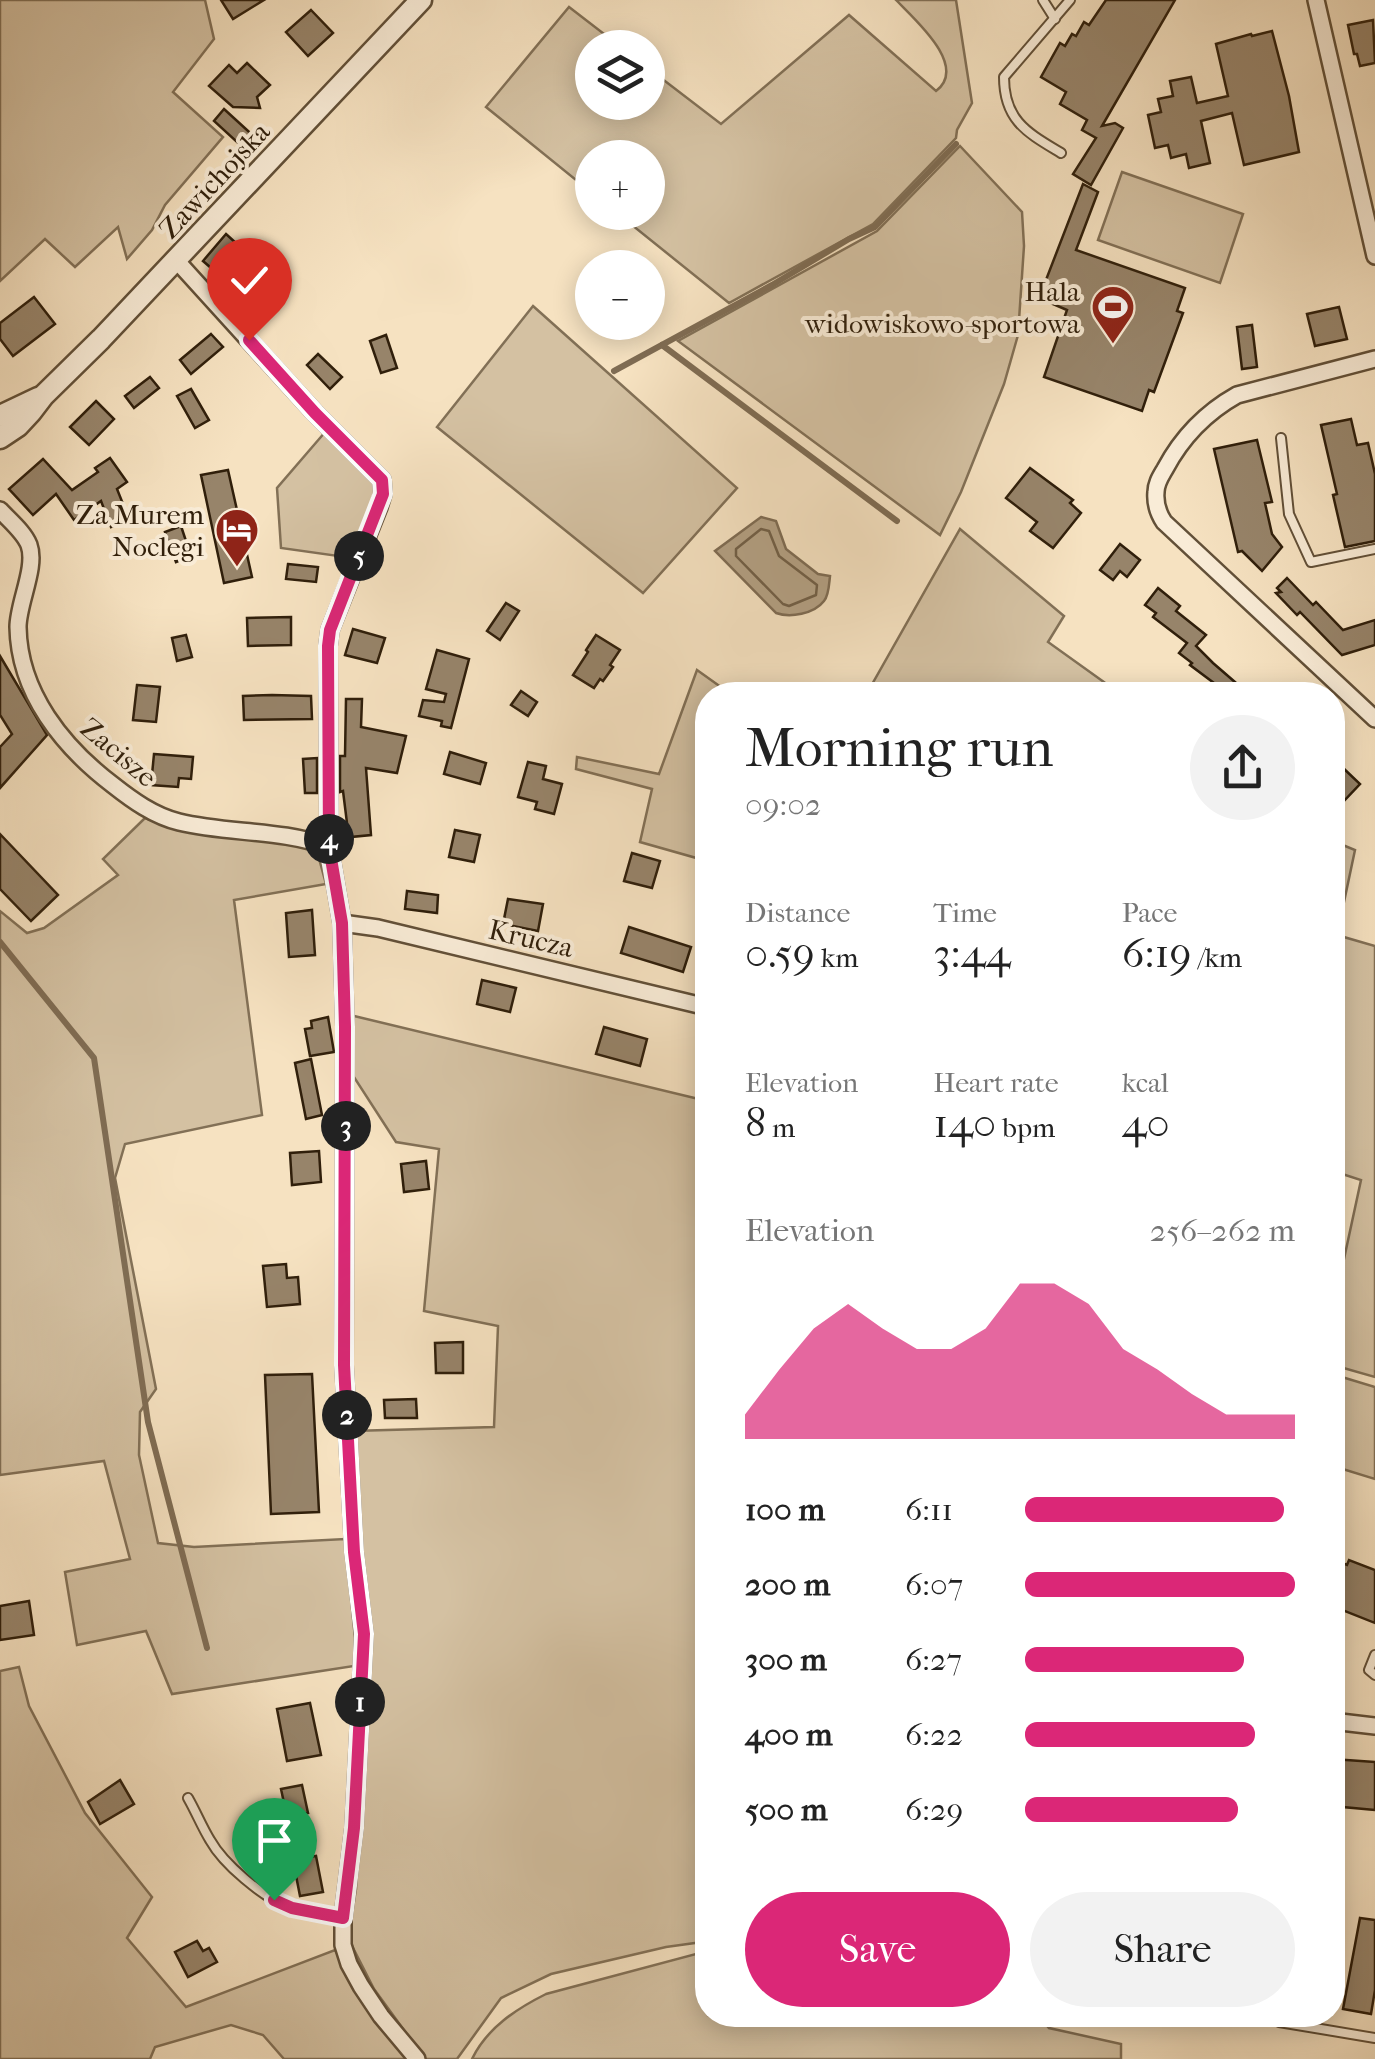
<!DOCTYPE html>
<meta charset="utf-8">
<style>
:root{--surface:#fff;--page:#f2f2f2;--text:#222;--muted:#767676;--accent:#db2777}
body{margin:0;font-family:"IM FELL French Canon",serif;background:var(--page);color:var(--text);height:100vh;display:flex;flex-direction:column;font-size:38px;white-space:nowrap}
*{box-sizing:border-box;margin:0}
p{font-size:32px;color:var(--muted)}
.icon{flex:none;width:55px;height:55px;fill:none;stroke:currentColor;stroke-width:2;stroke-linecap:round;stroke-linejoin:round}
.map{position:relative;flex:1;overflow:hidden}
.side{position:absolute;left:695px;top:682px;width:650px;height:1345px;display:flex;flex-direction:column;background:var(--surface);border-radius:40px;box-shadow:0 5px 25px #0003}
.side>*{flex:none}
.fabs{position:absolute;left:575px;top:30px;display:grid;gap:20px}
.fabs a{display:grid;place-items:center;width:90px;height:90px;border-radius:50%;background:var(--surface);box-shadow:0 5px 25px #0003;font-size:50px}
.pin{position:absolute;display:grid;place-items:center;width:85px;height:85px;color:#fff;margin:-102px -42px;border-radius:50% 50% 50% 0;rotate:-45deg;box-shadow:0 0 10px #0007}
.pin .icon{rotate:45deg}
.km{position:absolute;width:50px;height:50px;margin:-25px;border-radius:50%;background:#222;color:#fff;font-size:28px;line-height:50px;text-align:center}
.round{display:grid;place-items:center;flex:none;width:105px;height:105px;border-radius:52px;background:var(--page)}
.overview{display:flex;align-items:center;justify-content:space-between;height:170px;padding:0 50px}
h1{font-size:55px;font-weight:600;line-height:75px}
.stats{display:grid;grid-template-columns:repeat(3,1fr);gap:15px;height:170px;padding:10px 50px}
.stats div{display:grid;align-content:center}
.stats b{font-size:42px;font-weight:600}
.stats small{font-size:28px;font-weight:400}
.stats p{font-size:28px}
.chart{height:280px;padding:20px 50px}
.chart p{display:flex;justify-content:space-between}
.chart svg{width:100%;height:180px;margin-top:10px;fill:var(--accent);opacity:.7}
.action{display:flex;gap:20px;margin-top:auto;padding:20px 50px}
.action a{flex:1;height:115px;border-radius:60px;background:var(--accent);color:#fff;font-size:40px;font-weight:600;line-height:115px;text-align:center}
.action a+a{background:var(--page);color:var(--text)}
ul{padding:0 50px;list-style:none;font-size:32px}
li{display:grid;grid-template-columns:160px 120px 1fr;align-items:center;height:75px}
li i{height:25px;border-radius:12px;background:var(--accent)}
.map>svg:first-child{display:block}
.green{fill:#d4c1a2;stroke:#827056;stroke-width:2.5}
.water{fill:#b3a083;stroke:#7f6c53;stroke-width:2.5}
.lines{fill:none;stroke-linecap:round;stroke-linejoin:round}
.shore{stroke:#726047;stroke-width:2.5}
.stream{stroke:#7f6c53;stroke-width:6}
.building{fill:#97846a;stroke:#301f0b;stroke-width:2.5}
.service-casing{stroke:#625038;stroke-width:12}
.minor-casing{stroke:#625038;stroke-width:20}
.tertiary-casing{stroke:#625038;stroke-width:25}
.service{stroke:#f9ecd7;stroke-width:8}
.minor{stroke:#f9ecd7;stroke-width:15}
.tertiary{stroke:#f9ecd7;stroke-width:20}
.route-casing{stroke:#fff;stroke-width:20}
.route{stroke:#db2777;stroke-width:12}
.labels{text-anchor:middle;stroke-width:8;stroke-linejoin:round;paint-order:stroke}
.street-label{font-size:28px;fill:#301f0b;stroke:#f9ecd7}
.poi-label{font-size:28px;fill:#301f0b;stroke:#f9ecd7;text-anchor:end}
</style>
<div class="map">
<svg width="1375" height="2059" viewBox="0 0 1375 2059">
<rect width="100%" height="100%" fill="#f6e2c1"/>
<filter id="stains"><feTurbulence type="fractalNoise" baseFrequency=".002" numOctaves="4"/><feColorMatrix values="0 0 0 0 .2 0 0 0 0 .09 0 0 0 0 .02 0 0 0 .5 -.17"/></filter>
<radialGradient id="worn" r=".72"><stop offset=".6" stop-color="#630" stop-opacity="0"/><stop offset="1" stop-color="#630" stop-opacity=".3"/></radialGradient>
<g class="green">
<polygon points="0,0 205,0 214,39 173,92 223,137 165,205 152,230 127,259 118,227 75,267 45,239 0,281"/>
<path d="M 896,0 L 956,0 L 972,103 L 957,130 L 956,138 L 873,224 L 729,303 L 617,213 L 648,212 L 648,158 L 592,158 L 592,193 L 486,107 L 569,7 L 621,47 L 592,48 L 592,102 L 648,102 L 648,68 L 721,124 L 849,15 L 936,91 C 969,66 914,19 896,0 Z"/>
<polygon points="960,146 1022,212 1024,246 1018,335 1004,384 961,492 940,535 678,341 877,231"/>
<polygon points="1122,172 1243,214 1220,283 1098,240"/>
<polygon points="533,306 737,488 643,593 437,427"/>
<polygon points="326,431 375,481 375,502 352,558 281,548 277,488"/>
<polygon points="960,529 1064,616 1048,642 1122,695 866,695"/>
<polygon points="697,670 732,695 708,695 707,861 640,842 652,789 576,769 577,757 659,774"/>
<polygon points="145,818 172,828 310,844 318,855 326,884 234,900 262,1115 125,1144 115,1178 156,1389 140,1412 139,1455 158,1543 194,1547 345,1539 355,1638 354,1666 172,1694 146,1631 77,1645 65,1572 130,1559 104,1461 0,1475 0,911 27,933 44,928 118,875 103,859"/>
<polygon points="1333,841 1355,850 1337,935 1375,946 1375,1377 1333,1365 1333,1310 1361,1180 1333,1171"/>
<polygon points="350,1015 707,1101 708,1939 702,1942 666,1947 551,1974 501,1998 457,2059 425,2059 374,1989 348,1938 356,1889 368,1635 352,1431 494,1427 498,1326 424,1311 439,1149 396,1142 350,1071"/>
<polygon points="1332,1374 1375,1387 1375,1479 1333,1466"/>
<polygon points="19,1667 29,1706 85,1813 152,1897 127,1938 186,2007 335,1950 373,2010 412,2059 284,2059 263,2035 231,2025 155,2047 150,2059 0,2059 0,1671"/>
<path d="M 707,1951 L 708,2015 L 1038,2015 L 1049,2028 L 1121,2044 L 1121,2059 L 472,2059 C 487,2028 516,2009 546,1994 Z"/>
</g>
<path class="water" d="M 761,517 L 776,521 L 786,549 L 818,574 L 830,576 C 829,584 829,595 824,601 C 814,614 790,618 776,613 L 715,551 Z"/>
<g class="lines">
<polygon class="shore" points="761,529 769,531 779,556 817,585 816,595 789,606 783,604 736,556 736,549"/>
<g class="stream">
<polyline points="662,345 897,521"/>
<polyline points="614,371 772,285 849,239 875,227 956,144"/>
<polyline points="0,942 94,1058 148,1422 207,1648"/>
</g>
</g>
<g class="building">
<polygon points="221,0 264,0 233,19"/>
<polygon points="1106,0 1175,0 1102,126 1115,123 1123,128 1091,185 1073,174 1096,138 1082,130 1087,120 1060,104 1066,92 1041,77 1060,43 1065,46 1072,34 1076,36 1084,22 1089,25"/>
<polygon points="311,10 333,33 308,56 286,32"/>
<polygon points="1373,20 1375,63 1360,66 1357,54 1354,54 1348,25"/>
<polygon points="1272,31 1289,96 1299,152 1244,165 1232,113 1201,121 1210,163 1189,168 1186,154 1171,158 1168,145 1155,148 1148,115 1161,112 1158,99 1173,96 1170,81 1191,77 1197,103 1228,96 1216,44 1251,34 1252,36"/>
<polygon points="247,63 270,85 257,97 260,108 233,107 209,86 229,65 237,73"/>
<polygon points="224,109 259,141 249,153 214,121"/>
<polygon points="1083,184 1098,192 1076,250 1185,288 1177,311 1183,313 1154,392 1149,390 1142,411 1044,377 1067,310 1039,298"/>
<polygon points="226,234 248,254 225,280 203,261"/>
<polygon points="34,297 55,324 13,356 0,339 0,323"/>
<polygon points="1339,307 1347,339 1315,346 1307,314"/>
<polygon points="1252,325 1257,367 1242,369 1237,327"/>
<polygon points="211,334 223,347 191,374 180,360"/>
<polygon points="386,335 397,368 381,373 370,341"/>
<polygon points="318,354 342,377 330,389 307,365"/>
<polygon points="150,377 159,388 134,408 125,396"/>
<polygon points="191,389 209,420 195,428 177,396"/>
<polygon points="96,401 114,419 89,445 70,427"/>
<polygon points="1351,419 1357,445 1368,443 1375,474 1375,541 1345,547 1333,495 1337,494 1321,425"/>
<polygon points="1257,440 1272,502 1265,503 1272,534 1282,547 1262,571 1242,551 1238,552 1214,449"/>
<polygon points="110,458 127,482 117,489 129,519 111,527 101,501 74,520 56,494 33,515 9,489 43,459 72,490 98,472 95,468"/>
<polygon points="1030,468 1073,500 1070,503 1081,513 1053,548 1030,531 1037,522 1006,498"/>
<polygon points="228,470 252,577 224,583 201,475"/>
<polygon points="181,526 191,556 176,562 165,532"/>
<polygon points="1120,544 1140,560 1127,577 1120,571 1113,580 1100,570"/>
<polygon points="288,564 318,567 316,582 286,579"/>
<polygon points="1287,578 1313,605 1316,602 1343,630 1375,620 1375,645 1342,655 1300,612 1297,615 1276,593 1281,592 1277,588"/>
<polygon points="1158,588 1180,606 1176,611 1206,635 1196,646 1213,663 1243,689 1238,695 1230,695 1190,665 1192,663 1179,653 1187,643 1153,617 1156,613 1145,605"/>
<polygon points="506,603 519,611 500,640 487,631"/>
<polygon points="291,617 291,645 248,646 247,618"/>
<polygon points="353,629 385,638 377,663 345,655"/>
<polygon points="186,635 192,657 177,661 172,638"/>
<polygon points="596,635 620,650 610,665 613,667 603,681 600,679 594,688 573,675 588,652 586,650"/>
<polygon points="437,650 469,659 451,728 441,726 442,721 419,716 423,700 444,702 446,694 426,689"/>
<polygon points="0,656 47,735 0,788 0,747 12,734 0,715"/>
<polygon points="137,685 160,687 156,722 133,720"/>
<polygon points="521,691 537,702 528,716 511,705"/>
<polygon points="272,695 311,696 312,719 244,720 243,696"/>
<polygon points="346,699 362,699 361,727 406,736 397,773 366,768 371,835 340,838 340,824 347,823 343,791 340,792 340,756 345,756"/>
<polygon points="450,752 486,763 480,784 444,774"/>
<polygon points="154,754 193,757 191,779 179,778 178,787 151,785"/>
<polygon points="317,758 317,793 305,793 303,759"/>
<polygon points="528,762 546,766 543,779 562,784 554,814 535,809 537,802 518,797"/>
<polygon points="1341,766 1360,784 1342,803 1332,794 1332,776"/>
<polygon points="455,830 480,835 474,862 449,857"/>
<polygon points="0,834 58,895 31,921 0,889"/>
<polygon points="632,853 660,861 652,888 624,881"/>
<polygon points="407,891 438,895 437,913 405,909"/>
<polygon points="508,899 543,904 538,931 503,924"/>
<polygon points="312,910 315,955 289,957 286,913"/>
<polygon points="629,927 691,947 683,972 621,953"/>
<polygon points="482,980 516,988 510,1012 477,1004"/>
<polygon points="328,1017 334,1052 310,1056 305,1029 312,1028 311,1021"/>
<polygon points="604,1027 647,1039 640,1066 596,1054"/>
<polygon points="311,1059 322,1115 306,1119 295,1063"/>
<polygon points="319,1151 321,1182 292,1185 290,1153"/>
<polygon points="426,1161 429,1189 404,1192 401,1164"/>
<polygon points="286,1264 287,1278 298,1277 300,1304 267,1307 263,1266"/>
<polygon points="463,1342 463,1373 436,1373 435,1343"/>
<polygon points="312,1374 319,1512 271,1514 265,1375"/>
<polygon points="416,1399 417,1418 385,1418 384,1400"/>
<polygon points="1332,1559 1347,1565 1349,1560 1375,1570 1375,1623 1332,1606"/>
<polygon points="29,1601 34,1635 0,1640 0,1606"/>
<polygon points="310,1703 321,1755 287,1761 277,1709"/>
<polygon points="1332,1759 1375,1762 1375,1810 1332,1806"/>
<polygon points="120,1780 134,1804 100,1824 88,1802"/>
<polygon points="302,1785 308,1813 287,1817 281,1789"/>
<polygon points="316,1856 323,1892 300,1896 293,1860"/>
<polygon points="1360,1918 1375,1920 1375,1990 1371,2014 1343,2009"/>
<polygon points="197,1941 203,1951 209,1948 217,1962 188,1977 175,1952"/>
</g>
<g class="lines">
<defs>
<g id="service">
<polyline points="1043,0 1055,19"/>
<path d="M 1061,153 C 1028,133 1004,121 1004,77 L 1070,0"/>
<polyline points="1281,438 1289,514 1311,562 1375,549"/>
<polyline points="1332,1221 1335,1239 1332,1249"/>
<polyline points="1375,1655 1369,1670 1375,1675"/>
<path d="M 188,1798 C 196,1812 202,1827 210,1840 C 224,1865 262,1896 288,1907 C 306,1914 325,1916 343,1918"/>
<polyline points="1279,2022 1375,2038"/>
</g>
<g id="minor">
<polyline points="1316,0 1375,256"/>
<polyline points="176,260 315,413 382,480 383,494 379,507 330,630 328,646 329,847 342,923 345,1027 344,1365 354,1552 364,1634 354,1828 343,1918 343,1945 349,1964 361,1986 381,2016 417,2059"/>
<path d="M 1375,359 L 1237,395 C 1205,413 1182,437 1165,469 C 1161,476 1156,483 1156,492 C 1155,503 1158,513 1164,522 L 1375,719"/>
<path d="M 0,510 C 9,520 24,532 29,545 C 37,567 18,603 18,627 C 19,693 63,747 113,785 C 132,800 154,816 179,822 C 228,834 281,829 329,847"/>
<polyline points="342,923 378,928 707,1007"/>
<polyline points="1332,1721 1375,1726"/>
</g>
<g id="tertiary">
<polyline points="0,416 38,398"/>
<polyline points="0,438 18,426 31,412 44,395 101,339 421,0"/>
</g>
</defs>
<use href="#service" class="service-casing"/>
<use href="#minor" class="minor-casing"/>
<use href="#tertiary" class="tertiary-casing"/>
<use href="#service" class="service"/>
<use href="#minor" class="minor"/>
<use href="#tertiary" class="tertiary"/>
</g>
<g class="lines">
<defs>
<polyline id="route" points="249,340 315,413 382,480 383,494 330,630 328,646 329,847 342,923 345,1027 344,1365 354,1552 364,1634 354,1828 343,1918 292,1908 274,1900"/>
</defs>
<use href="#route" class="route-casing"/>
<use href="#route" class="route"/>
</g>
<defs>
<symbol id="stadium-pin" viewBox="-11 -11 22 30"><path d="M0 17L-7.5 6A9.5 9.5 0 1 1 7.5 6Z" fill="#8f2418" stroke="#f9ecd7"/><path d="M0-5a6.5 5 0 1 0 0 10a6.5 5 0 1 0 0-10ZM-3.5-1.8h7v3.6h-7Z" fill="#fff"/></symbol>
<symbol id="hotel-pin" viewBox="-11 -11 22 30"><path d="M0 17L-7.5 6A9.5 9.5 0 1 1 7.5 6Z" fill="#8f2418" stroke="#f9ecd7"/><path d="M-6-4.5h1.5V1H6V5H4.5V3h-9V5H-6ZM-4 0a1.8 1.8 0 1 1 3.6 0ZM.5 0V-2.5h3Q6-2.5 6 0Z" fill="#fff"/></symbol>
</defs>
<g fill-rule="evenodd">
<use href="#stadium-pin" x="1088" y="282" width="50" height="68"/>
<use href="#hotel-pin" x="212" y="505" width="50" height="68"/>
</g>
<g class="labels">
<g class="street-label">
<text transform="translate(214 180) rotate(-47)" y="10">Zawichojska</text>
<text transform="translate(119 752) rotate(40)" y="10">Zacisze</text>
<text transform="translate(531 938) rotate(13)" y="10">Krucza</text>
</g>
<g class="poi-label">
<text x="1080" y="301">Hala<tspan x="1080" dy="32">widowiskowo-sportowa</tspan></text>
<text x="204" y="524">Za Murem<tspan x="204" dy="32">Noclegi</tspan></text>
</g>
</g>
<rect width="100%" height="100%" filter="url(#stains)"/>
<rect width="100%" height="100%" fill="url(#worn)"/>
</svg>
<div class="fabs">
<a><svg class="icon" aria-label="layers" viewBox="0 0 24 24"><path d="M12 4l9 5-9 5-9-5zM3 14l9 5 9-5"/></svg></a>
<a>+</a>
<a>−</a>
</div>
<div class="pin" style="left:274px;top:1900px;background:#1e9e55"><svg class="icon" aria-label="arrive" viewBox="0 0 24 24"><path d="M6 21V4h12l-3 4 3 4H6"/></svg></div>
<div class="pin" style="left:249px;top:340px;background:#d93025"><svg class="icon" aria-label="check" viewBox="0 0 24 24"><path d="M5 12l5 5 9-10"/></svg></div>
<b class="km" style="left:360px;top:1702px">1</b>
<b class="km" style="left:347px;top:1415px">2</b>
<b class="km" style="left:346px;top:1126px">3</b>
<b class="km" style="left:329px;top:839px">4</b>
<b class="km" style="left:359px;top:556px">5</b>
<section class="side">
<div class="overview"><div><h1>Morning run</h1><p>09:02</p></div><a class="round"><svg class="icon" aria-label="share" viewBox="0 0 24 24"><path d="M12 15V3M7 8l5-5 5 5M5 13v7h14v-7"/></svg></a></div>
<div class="stats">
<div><p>Distance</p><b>0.59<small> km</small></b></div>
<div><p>Time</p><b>3:44</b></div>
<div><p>Pace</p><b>6:19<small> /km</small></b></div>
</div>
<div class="stats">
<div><p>Elevation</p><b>8<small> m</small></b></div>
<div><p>Heart rate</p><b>140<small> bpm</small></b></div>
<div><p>kcal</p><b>40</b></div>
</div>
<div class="chart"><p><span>Elevation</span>256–262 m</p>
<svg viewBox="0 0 160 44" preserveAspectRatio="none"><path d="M0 44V38L10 27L20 17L30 11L40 17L50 22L60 22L70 17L80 6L90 6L100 11L110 22L120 27L130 33L140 38L150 38L160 38V44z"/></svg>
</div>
<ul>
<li><b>100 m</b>6:11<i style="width:96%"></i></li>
<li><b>200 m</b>6:07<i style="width:100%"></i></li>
<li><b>300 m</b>6:27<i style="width:81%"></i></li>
<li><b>400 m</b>6:22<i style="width:85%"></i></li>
<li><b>500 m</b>6:29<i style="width:79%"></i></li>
</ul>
<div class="action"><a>Save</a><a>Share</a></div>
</section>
</div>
